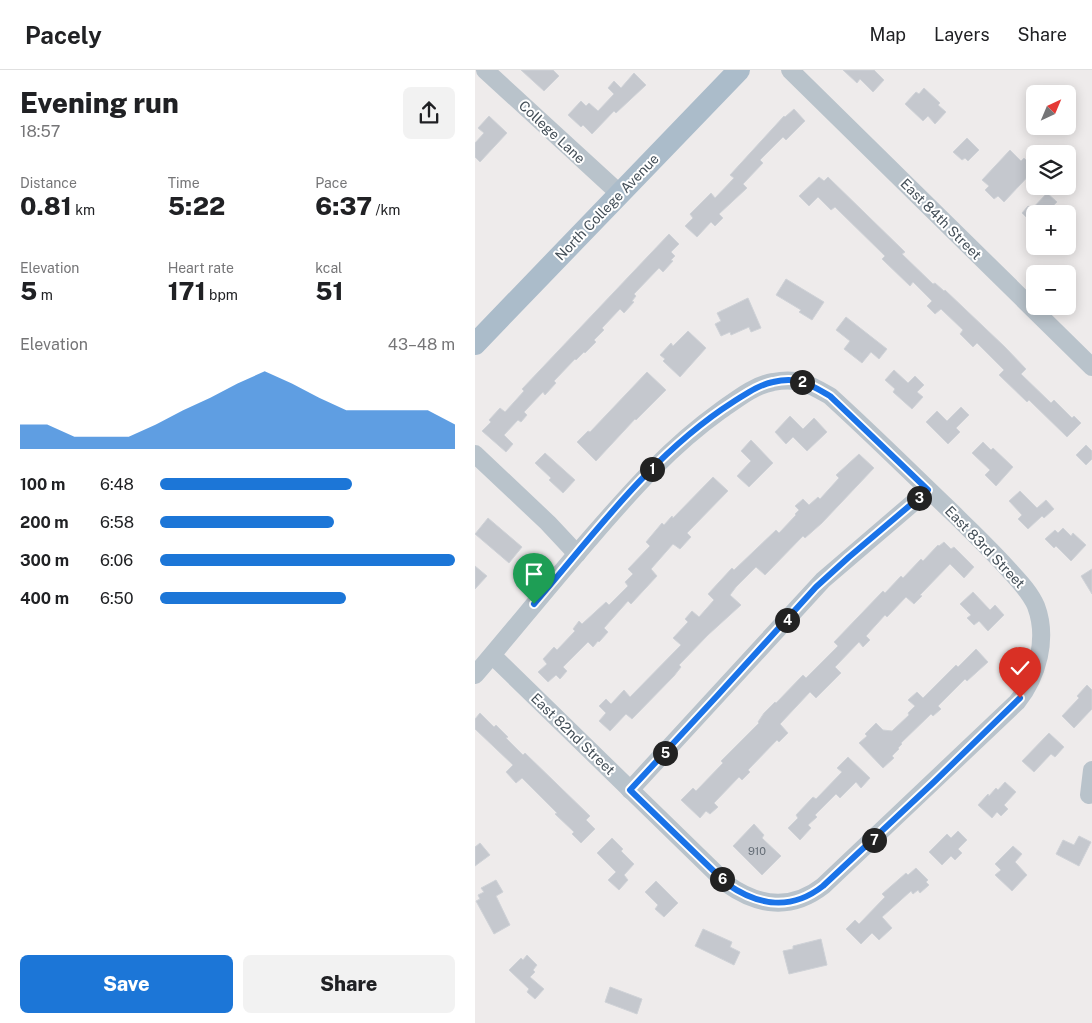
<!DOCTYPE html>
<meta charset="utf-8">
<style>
:root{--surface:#fff;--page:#f2f2f2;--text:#202124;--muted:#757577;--line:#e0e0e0;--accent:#1c76d7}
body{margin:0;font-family:"Public Sans",sans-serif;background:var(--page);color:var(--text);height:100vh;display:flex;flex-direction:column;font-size:19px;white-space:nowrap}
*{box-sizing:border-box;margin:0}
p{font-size:16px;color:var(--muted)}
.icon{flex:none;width:28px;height:28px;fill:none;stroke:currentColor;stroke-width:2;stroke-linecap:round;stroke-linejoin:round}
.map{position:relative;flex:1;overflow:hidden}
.details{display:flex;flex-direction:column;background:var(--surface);width:475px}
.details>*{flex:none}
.needle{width:32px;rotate:44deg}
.controls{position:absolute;left:551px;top:15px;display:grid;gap:10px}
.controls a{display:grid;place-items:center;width:50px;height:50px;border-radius:8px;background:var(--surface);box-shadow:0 2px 12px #0003;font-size:25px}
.pin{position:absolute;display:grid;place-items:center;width:42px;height:42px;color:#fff;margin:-51px -21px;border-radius:50% 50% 50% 0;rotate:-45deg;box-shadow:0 0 5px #0007}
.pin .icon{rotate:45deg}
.km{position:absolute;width:25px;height:25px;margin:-12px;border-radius:50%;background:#222;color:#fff;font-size:14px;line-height:25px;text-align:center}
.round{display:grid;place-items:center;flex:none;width:52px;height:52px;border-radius:8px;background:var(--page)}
.head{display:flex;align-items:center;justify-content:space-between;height:85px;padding:0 20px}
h1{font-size:28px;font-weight:800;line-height:38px}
.figures{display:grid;grid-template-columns:repeat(3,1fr);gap:8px;height:85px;padding:5px 20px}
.figures div{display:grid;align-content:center}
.figures b{font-size:25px;font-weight:800}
.figures small{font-size:14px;font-weight:400}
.figures p{font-size:14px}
.chart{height:140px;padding:10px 20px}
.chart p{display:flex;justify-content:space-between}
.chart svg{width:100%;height:90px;margin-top:5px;fill:var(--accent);opacity:.7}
.cta{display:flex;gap:10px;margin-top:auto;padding:10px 20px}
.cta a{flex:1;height:58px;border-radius:8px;background:var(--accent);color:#fff;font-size:20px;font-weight:800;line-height:58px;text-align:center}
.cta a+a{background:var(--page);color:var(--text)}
ul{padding:0 20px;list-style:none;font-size:16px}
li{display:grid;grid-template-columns:80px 60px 1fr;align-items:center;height:38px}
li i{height:12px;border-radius:6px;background:var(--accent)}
header{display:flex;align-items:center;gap:30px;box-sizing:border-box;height:70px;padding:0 25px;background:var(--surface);border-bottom:1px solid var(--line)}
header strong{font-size:24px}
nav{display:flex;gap:28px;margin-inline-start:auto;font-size:18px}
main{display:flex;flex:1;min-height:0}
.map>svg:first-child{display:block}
.building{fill:#c5c8ce;stroke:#cfd2d7}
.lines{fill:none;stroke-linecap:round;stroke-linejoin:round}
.minor{stroke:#b9c3cb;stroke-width:18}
.major{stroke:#abbcca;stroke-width:22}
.route-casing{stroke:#fff;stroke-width:10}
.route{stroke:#1a73e8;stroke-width:6}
.labels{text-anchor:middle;stroke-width:4;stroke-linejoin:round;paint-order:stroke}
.number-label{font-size:11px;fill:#646d76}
.street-label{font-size:14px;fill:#444f58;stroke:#fff}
</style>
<header>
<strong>Pacely</strong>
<nav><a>Map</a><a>Layers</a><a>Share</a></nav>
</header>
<main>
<section class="details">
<div class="head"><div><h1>Evening run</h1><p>18:57</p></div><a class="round"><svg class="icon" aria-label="share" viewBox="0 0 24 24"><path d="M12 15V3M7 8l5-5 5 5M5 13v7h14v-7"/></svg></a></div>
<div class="figures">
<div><p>Distance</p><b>0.81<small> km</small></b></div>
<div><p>Time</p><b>5:22</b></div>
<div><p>Pace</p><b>6:37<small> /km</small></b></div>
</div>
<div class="figures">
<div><p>Elevation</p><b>5<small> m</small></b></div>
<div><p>Heart rate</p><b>171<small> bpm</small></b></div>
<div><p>kcal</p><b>51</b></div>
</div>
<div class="chart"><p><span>Elevation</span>43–48 m</p>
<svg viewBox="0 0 160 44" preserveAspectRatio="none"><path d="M0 44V32L10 32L20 38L30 38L40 38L50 32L60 25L70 19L80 12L90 6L100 12L110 19L120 25L130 25L140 25L150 25L160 32V44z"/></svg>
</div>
<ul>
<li><b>100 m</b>6:48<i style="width:65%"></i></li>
<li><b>200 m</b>6:58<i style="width:59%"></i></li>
<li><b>300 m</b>6:06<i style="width:100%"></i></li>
<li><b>400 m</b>6:50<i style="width:63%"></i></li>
</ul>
<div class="cta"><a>Save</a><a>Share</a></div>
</section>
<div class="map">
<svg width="617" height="953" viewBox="0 0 617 953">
<rect width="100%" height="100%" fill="#eeebeb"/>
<g class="building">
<polygon points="46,0 78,0 84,6 69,21"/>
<polygon points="368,0 399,0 409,10 398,22 385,9 382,13"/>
<polygon points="159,3 171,15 141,43 139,41 117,64 108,55 106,57 93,45 106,31 111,36 114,33 123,41 139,24 133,18 139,11 146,18"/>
<polygon points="449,18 465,33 463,35 471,42 460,54 453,46 448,51 430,34 441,22 444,24"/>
<polygon points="319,39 330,51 311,70 308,67 285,90 288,93 268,114 272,118 244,144 248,148 240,156 236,152 222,167 210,156 218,148 215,144 236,123 240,128 259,108 255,105 309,46 310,47"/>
<polygon points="14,46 32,63 5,92 0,87 0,73 9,63 3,58"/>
<polygon points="492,68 504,80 493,91 490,88 487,90 478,82"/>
<polygon points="535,80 546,91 549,88 560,99 529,132 523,126 519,129 510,120 514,116 507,110"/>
<polygon points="344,107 349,111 353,107 430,182 427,184 458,214 460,213 469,221 470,220 530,277 551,299 546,304 576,333 579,330 597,348 599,346 606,353 592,367 554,330 552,332 524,305 529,300 502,273 498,277 485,264 488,260 466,239 460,244 452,236 457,231 438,212 435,216 407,189 410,186 360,137 356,140 343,127 334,136 324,126"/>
<polygon points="572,123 582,132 570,144 560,144 560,156 547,143 553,136 557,139"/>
<polygon points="194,164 204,174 196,182 200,186 196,190 198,191 188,202 184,198 159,224 161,226 157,231 159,232 149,243 145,239 127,258 129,260 119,270 121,272 110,283 109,282 101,290 100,289 79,311 81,313 70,325 68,322 49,342 52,345 46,352 43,350 29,365 38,374 31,382 7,361 16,352 14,350 25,338 30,342 49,321 47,319"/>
<polygon points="311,209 349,232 337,250 324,242 326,240 301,225"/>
<polygon points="273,228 286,258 276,262 274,257 256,265 255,262 246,266 240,254 246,251 242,243"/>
<polygon points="371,247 412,279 404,289 396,282 387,293 369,279 375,271 361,260"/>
<polygon points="213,261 231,278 205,307 188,291 190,289 185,285 196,273 198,276"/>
<polygon points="419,300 433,313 440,306 449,315 442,322 448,327 437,339 418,322 420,319 410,310"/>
<polygon points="172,302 191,320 161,350 160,349 121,391 102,372 113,361 115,362"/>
<polygon points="486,337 494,345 481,358 485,362 473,374 451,352 462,341 472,351"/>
<polygon points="315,346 328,359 339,348 352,362 332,381 318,367 311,374 300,362"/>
<polygon points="276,370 298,393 274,417 262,406 276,391 266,381"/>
<polygon points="508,372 516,380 518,378 538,397 521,416 510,405 515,400 497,383"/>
<polygon points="611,375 617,381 617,389 611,395 601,385"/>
<polygon points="70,383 100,410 88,423 74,410 76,408 60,393"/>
<polygon points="384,384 399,398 347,453 330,468 328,466 290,505 281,497 261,517 255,525 266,535 233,565 204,595 206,597 199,606 157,649 151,644 135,661 124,651 131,643 124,636 131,629 136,634 149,620 155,627 206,575 198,568 213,552 210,549 217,541 224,547 239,530 233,524 257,498 259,500 301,460 304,463 321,445 320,444 324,440 320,436 328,429 334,435 343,427 345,429 364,408 361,405"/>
<polygon points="238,407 253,421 212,463 216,467 205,479 198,474 176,499 182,506 156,534 153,531 129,558 133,562 124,572 123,571 118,577 113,572 88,597 92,601 85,609 81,605 73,612 63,602 72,594 68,589 79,577 82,580 100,561 98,559 104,551 107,554 131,532 134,535 153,516 150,512 158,504 153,499 175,476 171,472 187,453 189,455 197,446 198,448"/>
<polygon points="545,421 562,438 571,430 579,439 569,448 567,446 553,459 543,449 547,445 534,431"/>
<polygon points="13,448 47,477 34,493 0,464"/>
<polygon points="588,458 596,466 598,463 611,475 596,491 581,476 579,478 570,469 580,460 583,463"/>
<polygon points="469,472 476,479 479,477 499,497 489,508 475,494 445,525 447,526 439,534 431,527 412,547 410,545 391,566 395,570 388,577 384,572 360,597 366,603 341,628 335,622 305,654 313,663 304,672 302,670 273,700 275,702 267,710 264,707 239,733 243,737 235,744 231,741 225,748 206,730 218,718 221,721 248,693 246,691 284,653 283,652 289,643 300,632 301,633 328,605 331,608 363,576 359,572 408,521 410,523 426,506 428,508 446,489 448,491 463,475 464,476"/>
<polygon points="0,496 12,506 0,519"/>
<polygon points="617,499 617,524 606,506"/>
<polygon points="498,522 515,540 520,535 529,545 513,561 504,551 499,555 492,548 496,545 485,534"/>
<polygon points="501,579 513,592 492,611 490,609 463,636 466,639 458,646 456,644 426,673 427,674 423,678 424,679 417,686 419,688 408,698 384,673 392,666 390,664 401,653 408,660 417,661 434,645 433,643 440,636 433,630 442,622 448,628 481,595 483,597"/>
<polygon points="612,615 617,620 617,639 599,658 587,646 604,628 602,626"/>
<polygon points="5,643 19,657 21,655 33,667 31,668 48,685 50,683 115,746 111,750 120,759 106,773 97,764 99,762 80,744 82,743 47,708 41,713 31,702 38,695 0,659 0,649"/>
<polygon points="574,663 589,677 580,687 576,684 559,702 547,691"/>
<polygon points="373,687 395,708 386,718 381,712 365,728 361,724 340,745 342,747 333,755 336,758 325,770 313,758 323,748 321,745 338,727 341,729 367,702 362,698"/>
<polygon points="530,712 541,722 529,735 533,739 526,746 522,742 517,748 503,735 513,724 514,726 521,718 523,720"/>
<polygon points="279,754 289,765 287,768 306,786 287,805 258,776"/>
<polygon points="483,761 492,770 483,779 487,783 480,790 476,786 467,795 454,782 472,764 476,768"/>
<polygon points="604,766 616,772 604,796 581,784 588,770 599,775"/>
<polygon points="137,768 148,779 146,781 159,794 149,805 153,810 144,820 133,810 141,802 122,783"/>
<polygon points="5,773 15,785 0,796 0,777"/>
<polygon points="538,776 547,784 540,792 552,805 537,821 520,805 526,800 520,794"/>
<polygon points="441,798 453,810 451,812 454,815 445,823 443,820 438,824 436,821 407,847 417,858 404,870 397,863 386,874 371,859 380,850 384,854 410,827 407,824 431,803 433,805"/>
<polygon points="21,810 28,822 21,826 35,855 19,864 1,831 5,829 3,825 9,822 6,818"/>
<polygon points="181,811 203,833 189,847 180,839 183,835 170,822"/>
<polygon points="228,859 257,872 255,877 265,882 259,895 220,876"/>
<polygon points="346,869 352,895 314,904 308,881 318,879 318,876"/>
<polygon points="52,885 62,895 58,900 60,902 55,907 69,919 60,929 52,922 54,919 34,900 46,888 48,890"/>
<polygon points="135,917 167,929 162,944 130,932"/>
</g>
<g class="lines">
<g class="minor">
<polyline points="10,0 144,123"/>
<polyline points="315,0 617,297"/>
<polyline points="0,384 73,453 102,484"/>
<path d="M 0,605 C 40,558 78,511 118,465 C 157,420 196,376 245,341 C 261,330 279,315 298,312 C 323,307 334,314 355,326 C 398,365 439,406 481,446 C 499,464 517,481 534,500 C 544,511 555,522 561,536 C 573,568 563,606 542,632 L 348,816 C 316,841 283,836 252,814 L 17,585"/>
<polyline points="155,720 348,510 453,420"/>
<polyline points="614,725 617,700"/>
</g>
<polyline class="major" points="0,274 264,0"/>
</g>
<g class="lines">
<defs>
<path id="route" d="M 59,534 C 120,463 178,383 258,332 C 271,324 283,315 298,312 C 323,306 334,314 355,326 L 453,420 L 374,487 L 341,517 L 242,626 L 155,720 L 252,814 C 284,836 316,841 348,816 L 459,712 L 545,628"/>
</defs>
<use href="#route" class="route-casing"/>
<use href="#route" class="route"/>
</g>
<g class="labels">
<g class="number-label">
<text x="282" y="785">910</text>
</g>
<g class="street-label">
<text transform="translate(77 62) rotate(43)" y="5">College Lane</text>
<text transform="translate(132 137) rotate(-46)" y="5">North College Avenue</text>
<text transform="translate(466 149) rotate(45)" y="5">East 84th Street</text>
<text transform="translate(510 477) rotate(46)" y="5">East 83rd Street</text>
<text transform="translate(98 664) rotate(44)" y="5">East 82nd Street</text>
</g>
</g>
</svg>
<div class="controls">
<a><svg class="needle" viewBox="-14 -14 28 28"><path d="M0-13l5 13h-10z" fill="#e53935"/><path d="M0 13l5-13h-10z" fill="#757577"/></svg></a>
<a><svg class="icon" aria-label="layers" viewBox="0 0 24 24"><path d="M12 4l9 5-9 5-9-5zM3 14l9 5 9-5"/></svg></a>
<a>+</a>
<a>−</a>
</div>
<div class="pin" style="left:59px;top:534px;background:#1e9e55"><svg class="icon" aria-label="arrive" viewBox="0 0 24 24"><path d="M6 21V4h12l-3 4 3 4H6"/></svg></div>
<div class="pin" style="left:545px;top:628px;background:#d93025"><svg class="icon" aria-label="check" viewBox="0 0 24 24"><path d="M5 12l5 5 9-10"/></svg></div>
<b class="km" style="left:177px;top:399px">1</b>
<b class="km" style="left:327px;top:312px">2</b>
<b class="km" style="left:444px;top:428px">3</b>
<b class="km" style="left:312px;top:550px">4</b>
<b class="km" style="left:190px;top:683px">5</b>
<b class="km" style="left:247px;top:809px">6</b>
<b class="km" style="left:399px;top:770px">7</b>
</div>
</main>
